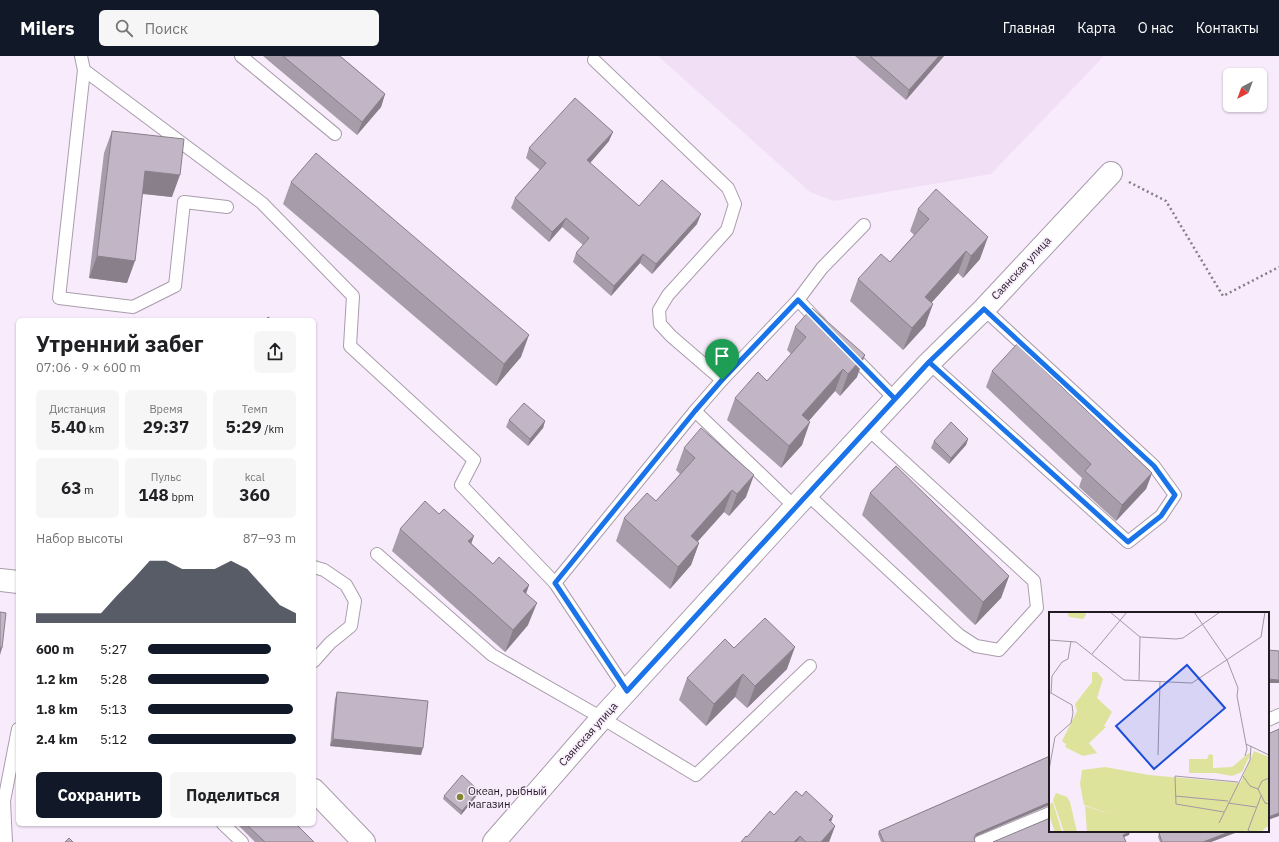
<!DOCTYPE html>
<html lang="ru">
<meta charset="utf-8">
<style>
:root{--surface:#fff;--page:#f6f6f6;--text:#202124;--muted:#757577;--accent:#111827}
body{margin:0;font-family:"IBM Plex Sans",sans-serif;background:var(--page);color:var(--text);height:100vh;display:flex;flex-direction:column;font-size:15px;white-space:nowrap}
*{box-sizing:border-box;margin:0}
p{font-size:13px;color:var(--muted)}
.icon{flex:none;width:22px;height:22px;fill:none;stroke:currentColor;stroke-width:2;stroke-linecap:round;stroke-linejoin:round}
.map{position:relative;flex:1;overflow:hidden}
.details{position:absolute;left:16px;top:262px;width:300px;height:508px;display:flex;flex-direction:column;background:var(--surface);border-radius:6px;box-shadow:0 1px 3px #0004}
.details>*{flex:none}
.needle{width:26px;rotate:221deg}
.fabs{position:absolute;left:1223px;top:12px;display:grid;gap:8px}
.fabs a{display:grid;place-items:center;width:44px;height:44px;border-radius:6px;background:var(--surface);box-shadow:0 1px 3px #0004;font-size:20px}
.pin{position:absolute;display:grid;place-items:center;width:34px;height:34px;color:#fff;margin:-41px -17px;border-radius:50% 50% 50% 0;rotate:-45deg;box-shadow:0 0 4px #0007}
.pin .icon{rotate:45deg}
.round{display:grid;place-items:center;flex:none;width:42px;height:42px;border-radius:6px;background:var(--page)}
.head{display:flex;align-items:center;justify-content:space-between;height:68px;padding:0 20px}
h1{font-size:22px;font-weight:700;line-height:30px}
.stats{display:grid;grid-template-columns:repeat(3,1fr);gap:6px;height:68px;padding:4px 20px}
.stats div{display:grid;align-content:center;border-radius:6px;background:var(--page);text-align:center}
.stats b{font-size:17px;font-weight:700}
.stats small{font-size:11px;font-weight:400}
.stats p{font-size:11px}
.chart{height:112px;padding:8px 20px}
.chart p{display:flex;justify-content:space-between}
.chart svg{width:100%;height:72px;margin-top:4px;fill:var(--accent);opacity:.7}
.action{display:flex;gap:8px;margin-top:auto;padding:8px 20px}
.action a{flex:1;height:46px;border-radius:6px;background:var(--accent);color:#fff;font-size:16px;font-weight:700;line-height:46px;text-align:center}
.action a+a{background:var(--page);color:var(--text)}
ul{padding:0 20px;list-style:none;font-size:13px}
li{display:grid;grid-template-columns:64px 48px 1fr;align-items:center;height:30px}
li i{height:10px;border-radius:5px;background:var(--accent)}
header{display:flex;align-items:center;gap:24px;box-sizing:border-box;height:56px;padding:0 20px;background:var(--accent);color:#fff}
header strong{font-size:19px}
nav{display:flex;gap:22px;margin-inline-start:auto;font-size:14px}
.search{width:280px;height:36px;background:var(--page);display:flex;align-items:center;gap:10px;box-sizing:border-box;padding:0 14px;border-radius:6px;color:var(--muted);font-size:15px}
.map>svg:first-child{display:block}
.built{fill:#f1dff6}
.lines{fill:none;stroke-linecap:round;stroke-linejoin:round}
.service-casing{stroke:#a99dac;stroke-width:14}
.tertiary-casing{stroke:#a99dac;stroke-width:24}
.secondary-casing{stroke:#a99dac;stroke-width:24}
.path{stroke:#857d87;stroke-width:2.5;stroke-dasharray:2 3;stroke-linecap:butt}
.service{stroke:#fff;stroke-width:12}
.tertiary{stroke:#fff;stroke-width:22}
.secondary{stroke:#fff;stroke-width:22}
.wall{fill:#a79ca9}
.shaded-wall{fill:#887f8a}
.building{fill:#c2b5c5;stroke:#887f8a}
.route-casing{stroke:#fff;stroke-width:8}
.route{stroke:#1a73e8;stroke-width:5}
.poi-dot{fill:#828530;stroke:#f8ebfb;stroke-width:1.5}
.labels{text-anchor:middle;stroke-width:3;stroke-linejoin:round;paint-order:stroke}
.street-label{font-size:11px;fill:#211c22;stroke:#f8ebfb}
.poi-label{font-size:11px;fill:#211c22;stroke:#f8ebfb;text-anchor:start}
.inset-road{fill:none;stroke:#a298a4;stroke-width:1}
.view{fill:#1d4ed8;fill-opacity:0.15;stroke:#1d4ed8;stroke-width:2}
.inset-edge{fill:none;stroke:#211c22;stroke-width:2}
</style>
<header>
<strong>Milers</strong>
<div class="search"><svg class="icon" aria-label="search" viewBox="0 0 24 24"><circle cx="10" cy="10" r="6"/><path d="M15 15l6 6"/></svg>Поиск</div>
<nav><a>Главная</a><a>Карта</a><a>О нас</a><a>Контакты</a></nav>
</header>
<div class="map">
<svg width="1279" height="786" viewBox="0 0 1279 786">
<rect width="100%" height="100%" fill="#f8ebfb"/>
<polygon class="built" points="658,0 1104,0 991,118 834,145 810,136"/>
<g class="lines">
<defs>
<g id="service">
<polyline points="81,0 84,14 59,242 133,251 175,230 184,146 227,151"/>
<polyline points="241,0 335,78"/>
<polyline points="84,14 262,147 353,240 350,290 474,404 461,429 555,527 627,635"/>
<polyline points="798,244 822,212 864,169"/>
<polyline points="850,297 895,343"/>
<polyline points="929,307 1128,486 1161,460 1175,439 1154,410 984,253"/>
<polyline points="722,324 798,244 820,267"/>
<polyline points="695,355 795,451"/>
<polyline points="807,438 959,579 976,590 999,594 1037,552 1034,525 868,373"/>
<polyline points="377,498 492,599 602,662 696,719 810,610"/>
<polyline points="314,511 324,514 346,529 355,545 351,570 330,587 314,605"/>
<polyline points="555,527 695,355 722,324 671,280 660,268 659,254 668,239 727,174 735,148 728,132 594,4"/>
<polyline points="1268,664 1279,659"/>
<polyline points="223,768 242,786"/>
<polyline points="6,786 4,745 18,673"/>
<polyline points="980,786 1050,757"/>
</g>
<polyline id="tertiary" points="494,786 602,662 795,451 929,307 984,253 1111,117"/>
<g id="secondary">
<polyline points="0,524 18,526"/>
<polyline points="314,734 364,786"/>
</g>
</defs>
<use href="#service" class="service-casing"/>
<use href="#tertiary" class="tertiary-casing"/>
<use href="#secondary" class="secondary-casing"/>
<polyline class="path" points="1129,126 1166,145 1223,240 1279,211"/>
<use href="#service" class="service"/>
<use href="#tertiary" class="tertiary"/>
<use href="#secondary" class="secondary"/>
</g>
<g class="wall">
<polygon points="263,0 340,0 385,38 381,51 357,79"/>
<polygon points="855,0 944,0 906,44"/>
<polygon points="112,75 172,141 142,138 127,227 89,222 104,97"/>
<polygon points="609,85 590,107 639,150 697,168 652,218 640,207 611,240 573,206 576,197 583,189 562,171 549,186 511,152 515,142 540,114 526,102 529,92"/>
<polygon points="291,126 521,301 496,330 283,148"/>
<polygon points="918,153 980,203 963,222 958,217 931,247 925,270 903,294 850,245 858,223 890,206 914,179 910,175"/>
<polygon points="795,271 857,321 840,340 835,335 808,365 802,389 781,412 727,364 735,342 767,325 791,298 787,294"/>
<polygon points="992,315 1152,417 1146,433 1116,465 1079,431 1082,422 986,331"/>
<polygon points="509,364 545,365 543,372 528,390 506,371"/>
<polygon points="968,383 966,389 949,408 931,392 934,385"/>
<polygon points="684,392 746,441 729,460 724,456 697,486 699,487 691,509 670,533 616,485 624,462 656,445 680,418 676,414"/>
<polygon points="870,437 1009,520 1001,542 975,569 862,459"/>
<polygon points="400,473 471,487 493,508 529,529 526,538 528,569 505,596 392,495"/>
<polygon points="734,592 787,613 747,652 735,641 706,670 679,644 687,622"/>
<polygon points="337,636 421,699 330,690 335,643"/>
<polygon points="1050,700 1050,750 1047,750 974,781 974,782 975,786 881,786 878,778 879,775"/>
<polygon points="478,738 461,759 443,743 444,740"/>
<polygon points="802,740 833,760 831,766 835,770 829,786 741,786 774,759"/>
<polygon points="237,768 296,768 314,786 255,786"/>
<polygon points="1164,775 1240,775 1211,786 1160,786 1158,781 1159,777"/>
</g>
<g class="shaded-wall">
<polygon points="939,0 944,0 906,44 909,34"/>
<polygon points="385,38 381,51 357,79 362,66"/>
<polygon points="613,76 609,85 584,114 587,104"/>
<polygon points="145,115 180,119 172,141 137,137"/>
<polygon points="701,158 697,168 652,218 656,208"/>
<polygon points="566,162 562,171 549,186 552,176"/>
<polygon points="988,181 980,203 963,222 971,200"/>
<polygon points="966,195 958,217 917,263 925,241"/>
<polygon points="643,198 640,207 611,240 614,230"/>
<polygon points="97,200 135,205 127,227 89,222"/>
<polygon points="933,248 925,270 903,294 912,272"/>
<polygon points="529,279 521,301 496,330 504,308"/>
<polygon points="865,299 857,321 840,340 848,318"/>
<polygon points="843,313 835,335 794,382 802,359"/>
<polygon points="545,365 543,372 528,390 530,383"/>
<polygon points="810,366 802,389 781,412 789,390"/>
<polygon points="968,383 966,389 949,408 951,402"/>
<polygon points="1152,417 1146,433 1116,465 1122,449"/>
<polygon points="754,419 746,441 729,460 737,438"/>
<polygon points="732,434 724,456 683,502 691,480"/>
<polygon points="474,480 466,502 468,485"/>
<polygon points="699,487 691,509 670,533 678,511"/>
<polygon points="1009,520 1001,542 975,569 983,546"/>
<polygon points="529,529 521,551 523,535"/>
<polygon points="537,547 528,569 505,596 513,574"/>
<polygon points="795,591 787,613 747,652 755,630"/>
<polygon points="0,592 2,592 0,599"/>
<polygon points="743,618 735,641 706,670 714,648"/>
<polygon points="1268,623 1279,624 1279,627 1268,627"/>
<polygon points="333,683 423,692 421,699 330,690"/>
<polygon points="479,735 478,738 461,759 462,755"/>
<polygon points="1048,747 1050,747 1050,750 1047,750 974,781 976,778"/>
<polygon points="1279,757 1279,760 1268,764 1268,761"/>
<polygon points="833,760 825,781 835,770 829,786 821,786 829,764"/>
<polygon points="1232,775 1240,775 1211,786 1203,786"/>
<polygon points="1130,776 1129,779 1122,782 1123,779"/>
<polygon points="800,780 797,786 794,786"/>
</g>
<g class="building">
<polygon points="283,0 340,0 385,38 362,66"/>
<polygon points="870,0 939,0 909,34"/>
<polygon points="575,42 613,76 587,104 639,150 662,124 701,158 656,208 643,198 614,230 576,197 589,182 566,162 552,176 515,142 546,107 529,92"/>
<polygon points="112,75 184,83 180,119 145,115 135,205 97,200"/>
<polygon points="316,97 529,279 504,308 291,126"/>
<polygon points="936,133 988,181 971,200 966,195 925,241 933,248 912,272 858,223 881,198 890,206 929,163 918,153"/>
<polygon points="812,252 865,299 848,318 843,313 802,359 810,366 789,390 735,342 758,316 767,325 806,281 795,271"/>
<polygon points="268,261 272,264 266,264"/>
<polygon points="1017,288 1152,417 1122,449 1085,415 1091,408 992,315"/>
<polygon points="524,347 545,365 530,383 509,364"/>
<polygon points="951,366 968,383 951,402 934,385"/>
<polygon points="701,372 754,419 737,438 732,434 691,480 699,487 678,511 624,462 647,437 656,445 695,402 684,392"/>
<polygon points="896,410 1009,520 983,546 870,437"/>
<polygon points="425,445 439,458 444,453 474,480 468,485 493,508 499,501 529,529 523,535 537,547 513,574 400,473"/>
<polygon points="0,556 6,557 2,592 0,592"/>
<polygon points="765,562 795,591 755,630 743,618 714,648 687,622 725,583 734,592"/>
<polygon points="1268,594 1279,595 1279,624 1268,623"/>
<polygon points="337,636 428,645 423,692 333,683"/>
<polygon points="1279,673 1279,757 1268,761 1268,678"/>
<polygon points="1050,700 1050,747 1048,747 976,778 974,782 975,786 884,786 879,775"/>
<polygon points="462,719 479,735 462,755 444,740"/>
<polygon points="796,735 802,740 806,735 833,760 829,764 835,770 821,786 806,786 800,780 794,786 741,786 746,780 747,781 770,755 774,759"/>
<polygon points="1050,762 1050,775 1130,775 1130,776 1123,779 1126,786 993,786"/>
<polygon points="246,768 296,768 314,786 265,786"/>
<polygon points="1165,775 1232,775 1203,786 1162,786 1159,777"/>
<polygon points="69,782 73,786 65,786"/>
</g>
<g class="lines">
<defs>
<polyline id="route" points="722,324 695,355 555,527 627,635 929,306 984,253 1154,410 1175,439 1161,460 1128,486 929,306 895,343 798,244 722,324"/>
</defs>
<use href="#route" class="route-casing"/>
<use href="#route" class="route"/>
</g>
<circle class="poi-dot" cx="460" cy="741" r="4"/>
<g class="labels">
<g class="street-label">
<text transform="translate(1021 212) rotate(-47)" y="4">Саянская улица</text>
<text transform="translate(588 678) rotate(-48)" y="4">Саянская улица</text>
</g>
<g class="poi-label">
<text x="468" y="739">Океан, рыбный<tspan x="468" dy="13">магазин</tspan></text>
</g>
</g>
<g transform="translate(1049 556)">
<rect width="220" height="220" fill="#f8ebfb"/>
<path d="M 18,0 L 36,0 L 37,3 L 34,7 L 20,5 ZM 43,60 L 48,60 L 54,67 L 48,86 L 63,100 L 55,114 L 57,115 L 40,131 L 48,141 L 34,144 L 16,135 L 17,132 L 13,129 L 28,99 L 26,92 L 43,70 ZM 205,139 L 220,145 L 220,213 L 212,220 L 196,220 L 197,217 L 195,220 L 38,220 L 36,194 L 55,200 L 91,204 L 56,200 L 35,193 L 31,172 L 33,158 L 56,155 L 100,163 L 191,171 ZM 200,141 L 202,141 L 193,160 L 183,164 L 167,161 L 140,161 L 140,147 L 158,147 L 160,142 L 164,143 L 164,156 L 183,155 ZM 7,181 L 18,185 L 21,190 L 28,220 L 15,220 L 4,188 ZM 4,190 L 5,194 L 13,220 L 6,220 L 0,203 L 0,193 Z" fill="#dee39b"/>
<path class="inset-road" d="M 61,0 L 91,25 L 127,27 L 134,26 L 171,0M 145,0 L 178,48 L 189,76 L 188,84 L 198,137 L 196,144M 0,28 L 27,30 L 75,68 L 143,71 L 212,25 L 216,0M 43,42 L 78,0M 90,69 L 91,25M 2,82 L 3,64 L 13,50 L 19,47 L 22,29M 197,132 L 220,143M 109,143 L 111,69M 0,158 L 6,125 L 22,111 L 24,101 L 23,93 L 2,81M 194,164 L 201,174 L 209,177M 220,166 L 213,169 L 209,177 L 216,191 L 220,192M 126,184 L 179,189M 179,191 L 207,195M 175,200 L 127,192 L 126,164 L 189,170M 170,211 L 201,148 L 202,134M 202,220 L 199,218 L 212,184"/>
<path class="view" d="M 138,53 L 176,96 L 105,157 L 67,114 Z"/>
<rect width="220" height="220" class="inset-edge"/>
</g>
</svg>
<div class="fabs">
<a><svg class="needle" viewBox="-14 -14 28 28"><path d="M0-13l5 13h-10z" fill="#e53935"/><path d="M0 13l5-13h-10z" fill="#757577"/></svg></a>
</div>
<div class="pin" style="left:722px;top:324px;background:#1e9e55"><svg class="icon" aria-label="arrive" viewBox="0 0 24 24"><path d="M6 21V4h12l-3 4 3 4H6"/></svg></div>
<section class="details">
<div class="head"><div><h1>Утренний забег</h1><p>07:06 · 9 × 600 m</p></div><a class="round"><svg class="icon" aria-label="share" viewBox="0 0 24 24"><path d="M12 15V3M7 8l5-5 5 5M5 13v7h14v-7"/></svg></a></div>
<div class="stats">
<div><p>Дистанция</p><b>5.40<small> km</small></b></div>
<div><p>Время</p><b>29:37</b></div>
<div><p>Темп</p><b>5:29<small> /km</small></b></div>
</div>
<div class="stats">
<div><b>63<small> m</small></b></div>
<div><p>Пульс</p><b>148<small> bpm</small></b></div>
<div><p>kcal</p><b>360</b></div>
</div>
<div class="chart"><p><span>Набор высоты</span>87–93 m</p>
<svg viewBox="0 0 160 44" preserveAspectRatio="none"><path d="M0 44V38L10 38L20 38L30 38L40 38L50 27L60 17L70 6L80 6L90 11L100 11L110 11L120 6L130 11L140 22L150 33L160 38V44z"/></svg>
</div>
<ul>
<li><b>600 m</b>5:27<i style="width:83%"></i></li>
<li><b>1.2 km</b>5:28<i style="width:82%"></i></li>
<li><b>1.8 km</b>5:13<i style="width:98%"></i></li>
<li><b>2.4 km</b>5:12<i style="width:100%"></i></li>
</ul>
<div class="action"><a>Сохранить</a><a>Поделиться</a></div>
</section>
</div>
